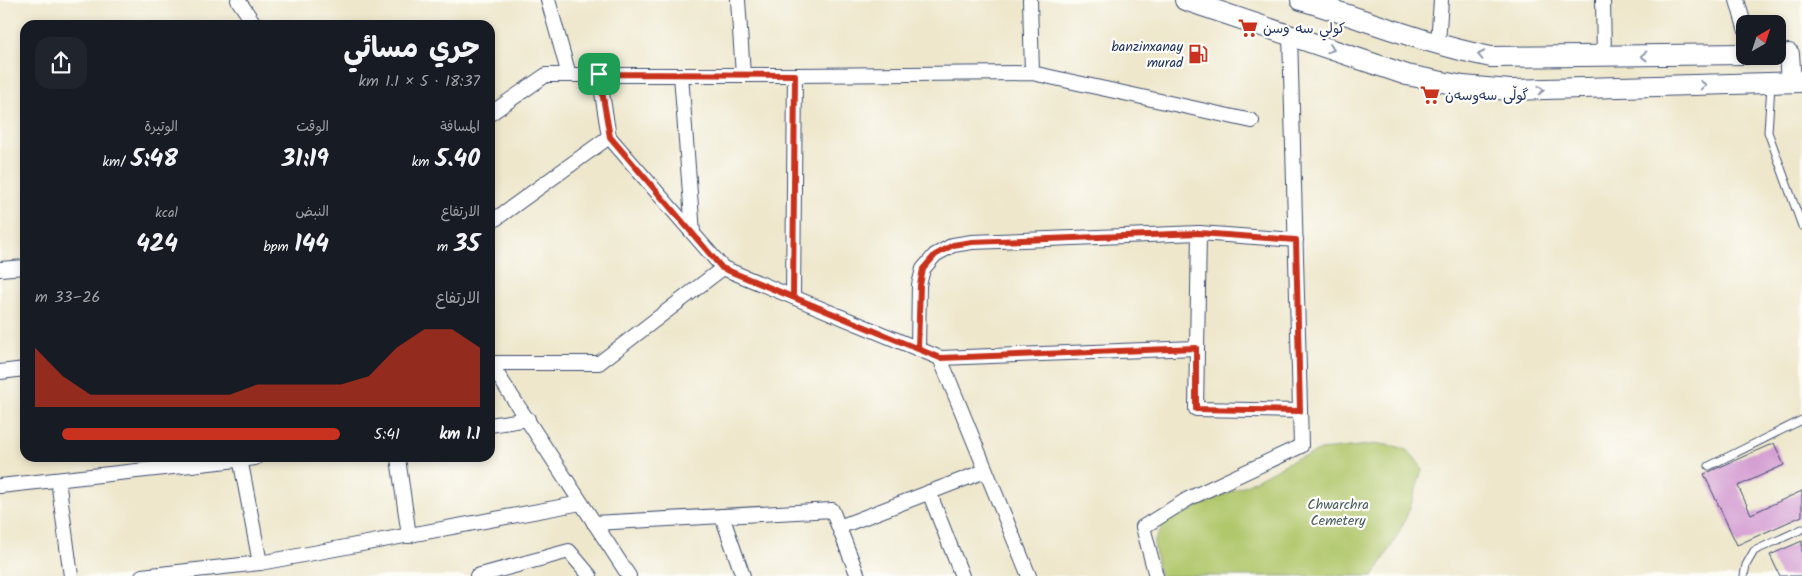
<!DOCTYPE html>
<html lang="ar">
<meta charset="utf-8">
<style>
:root{--surface:#171b24;--page:#20242c;--text:#f1f3f6;--muted:#9ea1a6;--accent:#c8321e}
body{margin:0;font-family:Kalam,"Playpen Sans Arabic",sans-serif;background:var(--page);color:var(--text);direction:rtl;height:100vh;display:flex;flex-direction:column;font-size:19px;white-space:nowrap}
*{box-sizing:border-box;margin:0}
p{font-size:16px;color:var(--muted)}
.icon{flex:none;width:28px;height:28px;fill:none;stroke:currentColor;stroke-width:2;stroke-linecap:round;stroke-linejoin:round}
.map{position:relative;flex:1;overflow:hidden;direction:ltr}
.panel{position:absolute;left:20px;top:20px;width:475px;height:442px;display:flex;flex-direction:column;background:var(--surface);border-radius:15px;box-shadow:0 2px 8px #0003;direction:rtl}
.panel>*{flex:none}
.needle{width:32px;rotate:39deg}
.fabs{position:absolute;left:1736px;top:15px;display:grid;gap:10px}
.fabs a{display:grid;place-items:center;width:50px;height:50px;border-radius:10px;background:var(--surface);box-shadow:0 2px 8px #0003;font-size:25px}
.pin{position:absolute;display:grid;place-items:center;width:42px;height:42px;color:#fff;margin:-21px;border-radius:10px;box-shadow:0 2px 8px #0006}
.round{display:grid;place-items:center;flex:none;width:52px;height:52px;border-radius:15px;background:var(--page)}
.head{display:flex;align-items:center;justify-content:space-between;height:85px;padding:0 15px}
h1{font-size:28px;font-weight:700;line-height:38px}
.metrics{display:grid;grid-template-columns:repeat(3,1fr);gap:8px;height:85px;padding:5px 15px}
.metrics div{display:grid;align-content:center}
.metrics b{font-size:25px;font-weight:700}
.metrics small{font-size:14px;font-weight:400}
.metrics p{font-size:14px}
.chart{height:140px;padding:10px 15px}
.chart p{display:flex;justify-content:space-between}
.chart svg{width:100%;height:90px;margin-top:5px;fill:var(--accent);opacity:.7}
ul{padding:0 15px;list-style:none;font-size:16px}
li{display:grid;grid-template-columns:80px 60px 1fr;align-items:center;height:38px}
li i{height:12px;border-radius:6px;background:var(--accent)}
.map>svg:first-child{display:block}
.green{fill:#b1c76c;stroke:#667b65}
.building{fill:#d39bd1}
.lines{fill:none;stroke-linecap:round;stroke-linejoin:round}
.lane-casing{stroke:#3b4b6e;stroke-width:9}
.street-casing{stroke:#3b4b6e;stroke-width:16}
.secondary-casing{stroke:#3b4b6e;stroke-width:22}
.lane{stroke:#fff;stroke-width:7}
.street{stroke:#fff;stroke-width:14}
.secondary{stroke:#fff;stroke-width:20}
.oneway{stroke:#8d97ae}
.route-casing{stroke:#fff;stroke-width:10}
.route{stroke:#c8321e;stroke-width:6}
.labels{text-anchor:middle;stroke-width:4.5;stroke-linejoin:round;paint-order:stroke}
.poi-label{font-size:14px;fill:#1b2f5e;stroke:#fdfcf7;text-anchor:start}
.park-label{font-size:14px;fill:#485d62;stroke:#fdfcf7}
</style>
<div class="map">
<svg width="1802" height="576" viewBox="0 0 1802 576">
<rect width="100%" height="100%" fill="#fdfcf7"/>
<filter id="ink" filterUnits="userSpaceOnUse"><feTurbulence type="fractalNoise" baseFrequency=".02" numOctaves="2"/><feDisplacementMap in="SourceGraphic" scale="10" xChannelSelector="R" yChannelSelector="G"/><feConvolveMatrix kernelMatrix="1 2 1 2 8 2 1 2 1" color-interpolation-filters="sRGB"/></filter>
<filter id="wash" filterUnits="userSpaceOnUse"><feTurbulence type="fractalNoise" baseFrequency=".0096" numOctaves="4" result="noise"/><feDisplacementMap in="SourceGraphic" scale="20" xChannelSelector="R" yChannelSelector="G"/><feGaussianBlur stdDeviation="1.12" result="paint"/><feColorMatrix in="noise" values="0 0 0 0 0 0 0 0 0 0 0 0 0 0 0 0 0 1.4 0 .05"/><feComposite in="paint" operator="in"/></filter>
<g filter="url(#wash)">
<rect width="100%" height="100%" fill="#eee7cc"/>
<path class="green" d="M 1379,444 C 1403,447 1409,447 1422,469 C 1419,478 1417,487 1414,496 C 1405,525 1389,551 1373,576 L 1159,576 L 1154,542 L 1165,522 L 1248,484 L 1297,458 L 1308,456 L 1321,450 Z"/>
<g id="blocks">
<g class="building">
<polygon points="1774,443 1784,465 1738,486 1751,514 1802,491 1802,516 1737,545 1704,474"/>
<polygon points="1802,541 1802,576 1780,576 1770,555"/>
</g>
</g>
</g>
<g filter="url(#ink)">
<use href="#blocks" fill-opacity="0" stroke="#3b4b6e" stroke-width="1"/>
<g class="lines">
<defs>
<g id="lane">
<polyline points="1771,85 1768,132 1802,226"/>
<polyline points="1709,466 1802,420"/>
<polyline points="1744,576 1746,565 1754,551 1802,529"/>
</g>
<g id="street">
<polyline points="238,0 255,25"/>
<polyline points="548,0 569,75"/>
<polyline points="738,0 743,75"/>
<polyline points="1030,0 1032,73"/>
<polyline points="1603,0 1604,57"/>
<polyline points="1737,0 1745,28"/>
<polyline points="1438,43 1441,0"/>
<polyline points="681,75 693,233"/>
<polyline points="490,114 546,75 795,75 1032,73 1252,121"/>
<polyline points="609,137 723,268 940,358 1196,348"/>
<polyline points="490,223 609,137 599,74"/>
<polyline points="1199,233 1196,409 1300,411"/>
<polyline points="0,269 25,267"/>
<polyline points="793,297 795,75"/>
<polyline points="918,349 919,285 923,269 935,255 953,245 972,242 1199,233 1296,240"/>
<polyline points="940,358 1029,576"/>
<polyline points="490,363 599,363 723,268"/>
<polyline points="490,363 629,576"/>
<polyline points="0,372 25,369"/>
<polyline points="490,425 528,419"/>
<polyline points="240,458 260,563"/>
<polyline points="398,458 409,536"/>
<polyline points="58,480 71,576"/>
<polyline points="0,486 255,458"/>
<polyline points="929,492 962,576"/>
<polyline points="722,516 743,576"/>
<polyline points="594,523 832,510 858,576"/>
<polyline points="839,527 985,471"/>
<polyline points="142,576 260,563 581,503"/>
<polyline points="477,576 569,551 590,576"/>
<polyline points="1156,576 1143,527 1188,499 1301,446 1290,34"/>
</g>
<g id="secondary">
<polyline points="1185,0 1407,75 1463,86 1510,90 1802,82"/>
<path d="M 1301,0 C 1364,19 1426,44 1491,57 L 1745,54"/>
<polyline points="1789,54 1791,82"/>
</g>
</defs>
<use href="#lane" class="lane-casing"/>
<use href="#street" class="street-casing"/>
<use href="#secondary" class="secondary-casing"/>
<use href="#lane" class="lane"/>
<use href="#street" class="street"/>
<use href="#secondary" class="secondary"/>
</g>
<defs><path id="oneway-chevron" d="M-2-3.5L2.5 0L-2 3.5" fill="none" stroke-width="1.6" stroke-linecap="round" stroke-linejoin="round" transform="scale(1.25)"/></defs>
<g class="oneway">
<use href="#oneway-chevron" transform="translate(1331 49) rotate(19)"/>
<use href="#oneway-chevron" transform="translate(1481 55) rotate(-168)"/>
<use href="#oneway-chevron" transform="translate(1644 56) rotate(179)"/>
<use href="#oneway-chevron" transform="translate(1703 85) rotate(-2)"/>
<use href="#oneway-chevron" transform="translate(1541 90) rotate(-2)"/>
</g>
</g>
<g class="lines" filter="url(#ink)">
<defs>
<polyline id="route" points="599,74 610,137 722,268 940,358 1196,348 1196,409 1300,411 1296,240 1199,233 972,242 953,245 935,255 923,269 920,285 918,349 793,297 795,75 599,74"/>
</defs>
<use href="#route" class="route-casing"/>
<use href="#route" class="route"/>
</g>
<defs>
<symbol id="supermarket-bare" viewBox="-9 -9 18 18"><path d="M-6-5.5h2.5l.6 2H6L4.5 2H-2.5L-4.4-4H-6ZM-1.5 3.2a1.3 1.3 0 1 0 .1 0ZM3 3.2a1.3 1.3 0 1 0 .1 0Z" fill="#c8321e" stroke="#fdfcf7" stroke-width="2.5" paint-order="stroke"/></symbol>
<symbol id="fuel-bare" viewBox="-9 -9 18 18"><path d="M-5.5-6h7V0h2V4h1.3V-2.5L3-4.5l.8-.8L6-3V5H2.5V1h-1V6h-7ZM-4.2-4.7v3.2H.2V-4.7Z" fill="#c8321e" stroke="#fdfcf7" stroke-width="2.5" paint-order="stroke"/></symbol>
</defs>
<g fill-rule="evenodd">
<use href="#supermarket-bare" x="1234" y="14" width="28" height="28"/>
<use href="#fuel-bare" x="1184" y="40" width="28" height="28"/>
<use href="#supermarket-bare" x="1416" y="81" width="28" height="28"/>
</g>
<g class="labels">
<g class="poi-label">
<text x="1263" y="33">كولي سه وسن</text>
<text x="1183" y="51" text-anchor="end">banzinxanay<tspan x="1183" dy="16">murad</tspan></text>
<text x="1445" y="100">گوڵی سەوسەن</text>
</g>
<g class="park-label">
<text x="1338" y="509">Chwarchra<tspan x="1338" dy="16">Cemetery</tspan></text>
</g>
</g>
</svg>
<div class="fabs">
<a><svg class="needle" viewBox="-14 -14 28 28"><path d="M0-13l5 13h-10z" fill="#e53935"/><path d="M0 13l5-13h-10z" fill="#9ea1a6"/></svg></a>
</div>
<div class="pin" style="left:599px;top:74px;background:#1e9e55"><svg class="icon" aria-label="arrive" viewBox="0 0 24 24"><path d="M6 21V4h12l-3 4 3 4H6"/></svg></div>
<section class="panel">
<div class="head"><div><h1>جري مسائي</h1><p>18:37 · 5 × 1.1 km</p></div><a class="round"><svg class="icon" aria-label="share" viewBox="0 0 24 24"><path d="M12 15V3M7 8l5-5 5 5M5 13v7h14v-7"/></svg></a></div>
<div class="metrics">
<div><p>المسافة</p><b>5.40<small> km</small></b></div>
<div><p>الوقت</p><b>31:19</b></div>
<div><p>الوتيرة</p><b>5:48<small> /km</small></b></div>
</div>
<div class="metrics">
<div><p>الارتفاع</p><b>35<small> m</small></b></div>
<div><p>النبض</p><b>144<small> bpm</small></b></div>
<div><p>kcal</p><b>424</b></div>
</div>
<div class="chart"><p><span>الارتفاع</span>26–33 m</p>
<svg viewBox="0 0 160 44" preserveAspectRatio="none"><path d="M0 44V15L10 29L20 38L30 38L40 38L50 38L60 38L70 38L80 33L90 33L100 33L110 33L120 29L130 15L140 6L150 6L160 15V44z"/></svg>
</div>
<ul>
<li><b>1.1 km</b>5:41<i style="width:91%"></i></li>
</ul>
</section>
</div>
